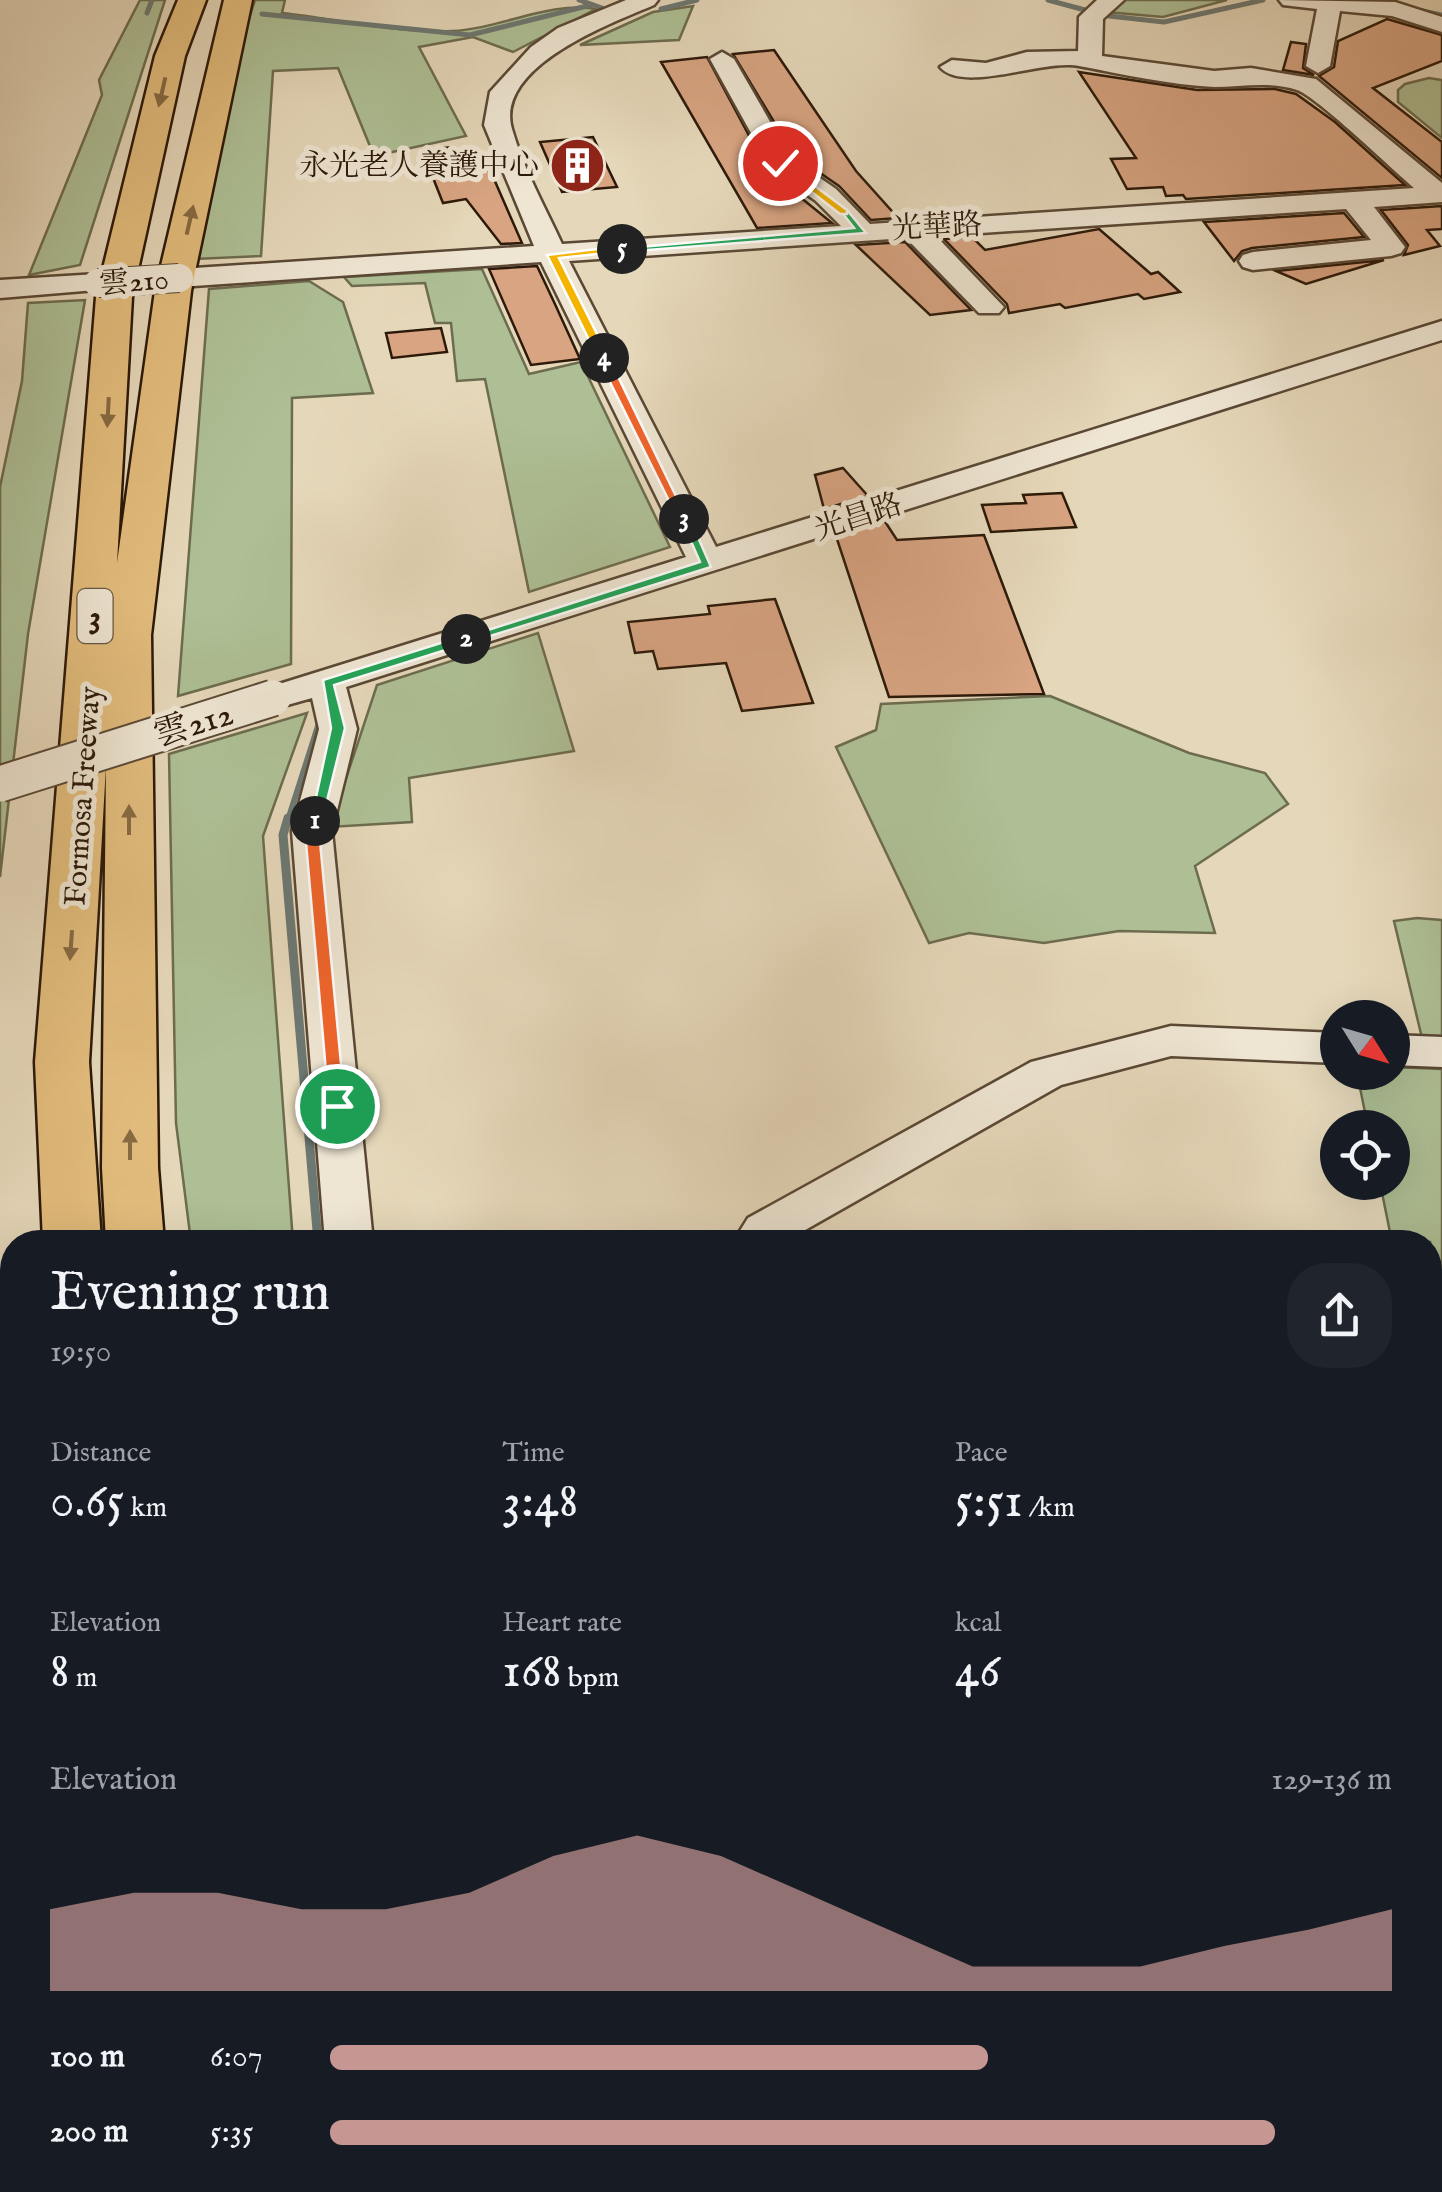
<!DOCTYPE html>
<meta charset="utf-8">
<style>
:root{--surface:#171b24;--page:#20242c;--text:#f1f3f6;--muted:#9ea1a6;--accent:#c59692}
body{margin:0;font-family:"IM FELL English","Noto Serif TC",serif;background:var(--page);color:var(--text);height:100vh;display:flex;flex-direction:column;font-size:38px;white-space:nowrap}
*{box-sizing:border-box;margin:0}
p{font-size:32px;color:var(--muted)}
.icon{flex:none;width:55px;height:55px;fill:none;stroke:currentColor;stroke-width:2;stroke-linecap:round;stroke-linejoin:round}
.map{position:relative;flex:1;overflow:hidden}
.panel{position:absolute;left:0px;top:1230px;width:1442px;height:962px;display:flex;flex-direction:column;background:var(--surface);border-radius:40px 40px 0 0;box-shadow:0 10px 40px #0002}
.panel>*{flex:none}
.needle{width:65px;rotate:127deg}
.tools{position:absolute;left:1320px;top:1000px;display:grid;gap:20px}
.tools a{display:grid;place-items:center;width:90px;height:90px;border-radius:50%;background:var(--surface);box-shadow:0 10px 40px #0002;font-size:50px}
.pin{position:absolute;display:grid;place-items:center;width:85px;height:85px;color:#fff;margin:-42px;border:5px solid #fff;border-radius:50%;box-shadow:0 2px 10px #0007}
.km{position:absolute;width:50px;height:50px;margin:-25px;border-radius:50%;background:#222;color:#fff;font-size:28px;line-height:50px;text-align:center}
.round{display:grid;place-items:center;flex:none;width:105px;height:105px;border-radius:40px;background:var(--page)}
.overview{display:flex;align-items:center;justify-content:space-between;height:170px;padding:0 50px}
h1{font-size:55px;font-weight:600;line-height:75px}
.metrics{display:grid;grid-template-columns:repeat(3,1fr);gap:15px;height:170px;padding:10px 50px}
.metrics div{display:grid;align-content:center}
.metrics b{font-size:50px;font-weight:600}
.metrics small{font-size:28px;font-weight:400}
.metrics p{font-size:28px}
.chart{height:280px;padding:20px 50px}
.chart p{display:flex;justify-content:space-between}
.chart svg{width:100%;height:180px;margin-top:10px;fill:var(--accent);opacity:.7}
ul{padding:0 50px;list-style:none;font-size:32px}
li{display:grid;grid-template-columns:160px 120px 1fr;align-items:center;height:75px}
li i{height:25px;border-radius:12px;background:var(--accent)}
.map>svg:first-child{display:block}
.green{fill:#aebf95;stroke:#6d6c4f;stroke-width:2.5}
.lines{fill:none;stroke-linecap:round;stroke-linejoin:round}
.stream-far3{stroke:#6d7872;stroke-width:5}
.stream-far2{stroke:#6d7872;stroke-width:6}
.stream-far1{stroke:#6d7872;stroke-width:9}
.stream{stroke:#6d7872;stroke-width:11}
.building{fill:#d8a482;stroke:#2c1909;stroke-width:2.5}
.minor-casing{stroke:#5a4835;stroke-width:5}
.highway-casing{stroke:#2c1909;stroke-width:5}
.path{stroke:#2c1909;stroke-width:6;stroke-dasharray:4 6;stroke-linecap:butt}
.minor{fill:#eee5d2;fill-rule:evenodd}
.highway{fill:#e2bc7c;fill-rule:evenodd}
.minor-bridge-far1-casing{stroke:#5a4835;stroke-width:30;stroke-linecap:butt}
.minor-bridge-casing{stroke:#5a4835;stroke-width:39;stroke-linecap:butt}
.minor-bridge-far1{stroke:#eee5d2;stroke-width:28}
.minor-bridge{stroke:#eee5d2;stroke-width:35}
.oneway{fill:#876a42}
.split-1{fill:#f0652b;stroke:#fff;stroke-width:2.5}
.split-2{fill:#22a559;stroke:#fff;stroke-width:2.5}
.split-3{fill:#22a559;stroke:#fff;stroke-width:2.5}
.split-4{fill:#f0652b;stroke:#fff;stroke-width:2.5}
.split-5{fill:#f5b400;stroke:#fff;stroke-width:2.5}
.split-6{fill:#22a559;stroke:#fff;stroke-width:2.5}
.split-7{fill:#f5b400;stroke:#fff;stroke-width:2.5}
.labels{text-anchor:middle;stroke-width:10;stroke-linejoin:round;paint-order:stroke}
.far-poi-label{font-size:30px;fill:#2c1909;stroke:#eee5d2;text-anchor:end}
.far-street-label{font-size:30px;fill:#2c1909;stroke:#eee5d2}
.shield{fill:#eee5d2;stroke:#665645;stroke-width:2.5}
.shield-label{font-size:32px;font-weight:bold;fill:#2c1909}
.street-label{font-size:35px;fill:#2c1909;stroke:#eee5d2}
</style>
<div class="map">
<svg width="1442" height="2192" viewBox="0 0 1442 2192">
<rect width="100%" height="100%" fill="#e5d7b9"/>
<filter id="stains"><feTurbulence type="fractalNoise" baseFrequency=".002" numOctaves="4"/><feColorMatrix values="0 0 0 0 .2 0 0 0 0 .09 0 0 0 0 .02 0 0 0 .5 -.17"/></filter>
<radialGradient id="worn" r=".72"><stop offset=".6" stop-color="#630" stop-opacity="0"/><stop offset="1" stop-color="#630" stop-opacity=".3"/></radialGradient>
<g class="green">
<polygon points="140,0 165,0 80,265 29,275 102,95 99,80"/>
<path d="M 255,0 L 285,0 L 282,13 C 337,19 396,33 452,31 C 500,29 549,1 596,9 L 513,52 L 473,37 L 419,47 L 466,136 L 374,156 L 338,68 L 273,71 L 261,256 L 195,259 L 239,50 Z"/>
<polygon points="1120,0 1227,0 1163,17 1106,12"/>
<polygon points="693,6 679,40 580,45 653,12"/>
<polygon points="1429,78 1442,80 1442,138 1398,102 1398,90 1405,84"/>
<polygon points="482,269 529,374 581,362 670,547 529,592 485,379 457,381 451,323 435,323 425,283 352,286 344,277"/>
<polygon points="309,281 343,302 373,393 292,398 291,664 178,696 209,289"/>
<polygon points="85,300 28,634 0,877 0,487 22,381 28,303"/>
<polygon points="538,633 574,751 409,778 412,822 330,827 377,685"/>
<polygon points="1050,696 1189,753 1265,773 1288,804 1195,866 1215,933 1119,931 1044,943 969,933 929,943 836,747 876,730 881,704"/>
<polygon points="307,713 263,836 293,1242 191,1242 176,1123 169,754"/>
<polygon points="1417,918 1442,920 1442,1039 1422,1038 1394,921"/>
<polygon points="1393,1067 1442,1069 1442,1483 1430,1425 1430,1242 1392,1242 1380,1183 1392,1182 1392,1128 1368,1127 1357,1073 1392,1072"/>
</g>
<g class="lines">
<g class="stream-far3">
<polyline points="579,0 602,8"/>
<polyline points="1048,0 1085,10"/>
<polyline points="1370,0 1442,15"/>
<polyline points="661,9 697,0"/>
<polyline points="147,13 152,0"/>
<polyline points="262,14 470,35 591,5"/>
<polyline points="1109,16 1164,22 1263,0"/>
</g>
<polyline class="stream-far2" points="288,820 320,720"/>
<polyline class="stream-far1" points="288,818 283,835 318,1242"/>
<polyline class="stream" points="1430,1715 1442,1722"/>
</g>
<g class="building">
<polygon points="1387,19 1442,35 1442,61 1373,88 1442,142 1442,178 1319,76 1334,67 1338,41"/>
<polygon points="1291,42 1306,44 1303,68 1314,75 1283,70"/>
<polygon points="774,50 856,171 898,218 871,220 839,186 794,155 733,54"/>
<polygon points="707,57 768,171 832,223 757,228 661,62"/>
<polygon points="1079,72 1197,90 1275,89 1296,94 1335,122 1405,185 1186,199 1183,195 1166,196 1163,187 1127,189 1111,159 1136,158"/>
<polygon points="593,137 617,187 562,192 540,142"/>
<polygon points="453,147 463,174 490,170 522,243 501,244 466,199 443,203 422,150"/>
<polygon points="1442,206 1442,229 1427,230 1440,246 1404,255 1408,245 1381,210"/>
<polygon points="1344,213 1364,237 1252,248 1242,251 1234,261 1204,222"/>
<polygon points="1099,229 1151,274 1158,272 1180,292 1144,299 1138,294 1065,308 1060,304 1009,313 1007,304 944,239 972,237 985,250"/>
<polygon points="905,242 971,310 930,315 856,245"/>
<polygon points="1384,260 1306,284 1276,271"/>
<polygon points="537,266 554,302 580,359 531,365 489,269"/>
<polygon points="441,328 447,352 392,358 386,333"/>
<polygon points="843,468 868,496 824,509 815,475"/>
<polygon points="1062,493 1076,527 991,532 982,505 1026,503 1023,495"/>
<polygon points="884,520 897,540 984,535 1044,694 889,697 836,536"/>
<polygon points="775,599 813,703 742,711 726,663 658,669 653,651 635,653 628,622 710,614 708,606"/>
</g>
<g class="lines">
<defs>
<g id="minor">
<path d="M 626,0 L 658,0 L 654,5 C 612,23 494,66 512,129 C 523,168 545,207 562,244 L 841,226 L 816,201 L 771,169 L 710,59 L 722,52 L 734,59 L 791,158 L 836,189 L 870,224 L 1414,188 C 1392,169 1317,97 1297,90 C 1270,81 1241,87 1214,87 C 1170,85 1122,74 1079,66 C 1043,59 963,94 940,67 L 952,60 L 986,63 L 1027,52 L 1078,51 L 1079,17 L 1097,0 L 1124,0 L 1103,19 L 1102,56 L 1214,71 L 1251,68 L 1316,79 L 1442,183 L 1442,202 L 1374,207 L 1405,247 L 1401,253 L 1391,256 L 1253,270 L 1243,267 L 1239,261 L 1243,255 L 1253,252 L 1371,240 L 1346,209 L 936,236 L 1004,307 L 999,313 L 979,313 L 906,238 L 569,261 L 716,547 L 1442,321 L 1442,340 L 346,687 L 357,729 L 332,831 L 373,1242 L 325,1242 L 292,831 L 319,729 L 312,698 L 273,709 L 260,706 L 254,698 L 260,690 L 686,557 L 541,262 L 179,287 L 169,284 L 164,278 L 169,272 L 179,269 L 534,246 L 484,125 L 490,92 L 531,47 L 558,28 Z"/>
<polygon points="1279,0 1395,2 1442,17 1442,32 1392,16 1340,11 1330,66 1318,73 1306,66 1317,9 1283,5"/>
<polygon points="98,274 108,277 113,283 108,289 0,298 0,280"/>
<polygon points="1171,1026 1338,1033 1338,1063 1171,1056 1061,1085 784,1242 733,1242 748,1218 1031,1062"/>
<polygon points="1392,1035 1442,1037 1442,1067 1392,1065"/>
<polygon points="434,2180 500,2180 503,2192 437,2192"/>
</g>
<g id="highway">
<polygon points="178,0 206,0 185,56 132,297 117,563 155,291 224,0 252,0 191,291 151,635 158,1168 164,1242 106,1242 102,1168 106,766 89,1062 101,1242 43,1242 35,1062 96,297 155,56"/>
<polygon points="12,1815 12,1979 0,1984 0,1819"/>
<polygon points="47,2180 127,2180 129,2192 47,2192"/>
<polygon points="161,2180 241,2180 244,2192 162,2192"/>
</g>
</defs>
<use href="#minor" class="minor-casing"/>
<use href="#highway" class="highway-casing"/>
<polyline class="path" points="1058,2180 1063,2192"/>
<use href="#minor" class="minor"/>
<use href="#highway" class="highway"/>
<defs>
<polyline id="minor-bridge-far1" points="98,283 179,278"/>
<polyline id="minor-bridge" points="0,784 273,698"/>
</defs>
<use href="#minor-bridge-far1" class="minor-bridge-far1-casing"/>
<use href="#minor-bridge" class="minor-bridge-casing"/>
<use href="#minor-bridge-far1" class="minor-bridge-far1"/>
<use href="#minor-bridge" class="minor-bridge"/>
</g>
<defs><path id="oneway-solid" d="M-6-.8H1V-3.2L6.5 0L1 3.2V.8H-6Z" transform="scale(2.5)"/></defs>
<g class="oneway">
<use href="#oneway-solid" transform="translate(162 92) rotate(103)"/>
<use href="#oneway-solid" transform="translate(190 220) rotate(-77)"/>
<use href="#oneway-solid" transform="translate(108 412) rotate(93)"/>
<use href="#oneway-solid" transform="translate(129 820) rotate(-90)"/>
<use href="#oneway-solid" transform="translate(71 945) rotate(94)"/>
<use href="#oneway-solid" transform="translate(130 1145) rotate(-90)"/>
</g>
<polygon class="split-1" points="310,818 322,821 319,831 345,1106 337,1111 329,1106 305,831"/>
<polygon class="split-2" points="466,635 473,639 471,642 334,685 345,728 322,821 310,825 331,728 323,680"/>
<polygon class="split-3" points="680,516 690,519 711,567 471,642 460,639 700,562"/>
<polygon class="split-4" points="604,355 609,358 688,521 678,519 598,358"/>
<polygon class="split-5" points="622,246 626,251 559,258 609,358 604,361 598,358 547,255"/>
<polygon class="split-6" points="840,210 847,210 866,233 622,252 617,249 854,228"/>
<polygon class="split-7" points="780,160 847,210 847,214 840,214 777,165"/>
<defs>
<symbol id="building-disc" viewBox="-11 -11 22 22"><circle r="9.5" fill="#8f2418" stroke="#eee5d2"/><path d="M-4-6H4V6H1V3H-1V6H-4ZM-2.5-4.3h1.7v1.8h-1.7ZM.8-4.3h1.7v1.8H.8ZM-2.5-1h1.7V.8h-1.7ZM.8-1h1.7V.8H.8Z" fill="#fff"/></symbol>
</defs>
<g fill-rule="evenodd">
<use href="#building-disc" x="546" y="134" width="63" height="63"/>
</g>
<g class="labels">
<g class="far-poi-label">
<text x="539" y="175">永光老人養護中心</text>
</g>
<g class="far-street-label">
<text transform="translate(937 226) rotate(-3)" y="10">光華路</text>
<text transform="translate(134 281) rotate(-4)" y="10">雲210</text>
<text transform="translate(858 516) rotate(-18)" y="10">光昌路</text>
<text transform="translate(82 796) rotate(-86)" y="10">Formosa Freeway</text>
</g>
<rect class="shield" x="77.5" y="589" width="35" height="54" rx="8"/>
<g class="shield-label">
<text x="95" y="627">3</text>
</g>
<g class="street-label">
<text transform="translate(193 723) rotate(-17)" y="12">雲212</text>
</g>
</g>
<rect width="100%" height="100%" filter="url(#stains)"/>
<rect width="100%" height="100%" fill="url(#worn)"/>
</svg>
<div class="tools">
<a><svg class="needle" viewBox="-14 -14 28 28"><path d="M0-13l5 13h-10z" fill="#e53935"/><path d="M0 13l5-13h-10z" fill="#9ea1a6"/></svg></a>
<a><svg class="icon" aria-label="locate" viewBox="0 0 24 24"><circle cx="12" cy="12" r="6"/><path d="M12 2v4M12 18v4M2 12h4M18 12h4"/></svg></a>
</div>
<div class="pin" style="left:337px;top:1106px;background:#1e9e55"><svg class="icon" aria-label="arrive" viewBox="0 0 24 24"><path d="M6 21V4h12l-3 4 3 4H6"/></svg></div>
<div class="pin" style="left:780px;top:163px;background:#d93025"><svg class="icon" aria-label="check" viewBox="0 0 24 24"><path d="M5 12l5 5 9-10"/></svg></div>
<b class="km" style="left:315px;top:821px">1</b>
<b class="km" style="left:466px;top:639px">2</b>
<b class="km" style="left:684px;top:519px">3</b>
<b class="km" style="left:604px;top:358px">4</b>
<b class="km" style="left:622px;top:249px">5</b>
<section class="panel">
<div class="overview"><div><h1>Evening run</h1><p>19:50</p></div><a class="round"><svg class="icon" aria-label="share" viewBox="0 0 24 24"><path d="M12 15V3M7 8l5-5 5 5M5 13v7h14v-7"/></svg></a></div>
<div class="metrics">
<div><p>Distance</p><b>0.65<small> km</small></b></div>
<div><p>Time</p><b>3:48</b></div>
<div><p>Pace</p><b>5:51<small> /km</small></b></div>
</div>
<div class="metrics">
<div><p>Elevation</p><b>8<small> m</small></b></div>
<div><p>Heart rate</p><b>168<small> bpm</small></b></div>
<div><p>kcal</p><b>46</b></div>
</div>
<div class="chart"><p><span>Elevation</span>129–136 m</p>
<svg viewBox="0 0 160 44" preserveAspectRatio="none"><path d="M0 44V24L10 20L20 20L30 24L40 24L50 20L60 11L70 6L80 11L90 20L100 29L110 38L120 38L130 38L140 33L150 29L160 24V44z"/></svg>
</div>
<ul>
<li><b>100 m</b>6:07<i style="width:62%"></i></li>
<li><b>200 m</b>5:35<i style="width:89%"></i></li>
</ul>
</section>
</div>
